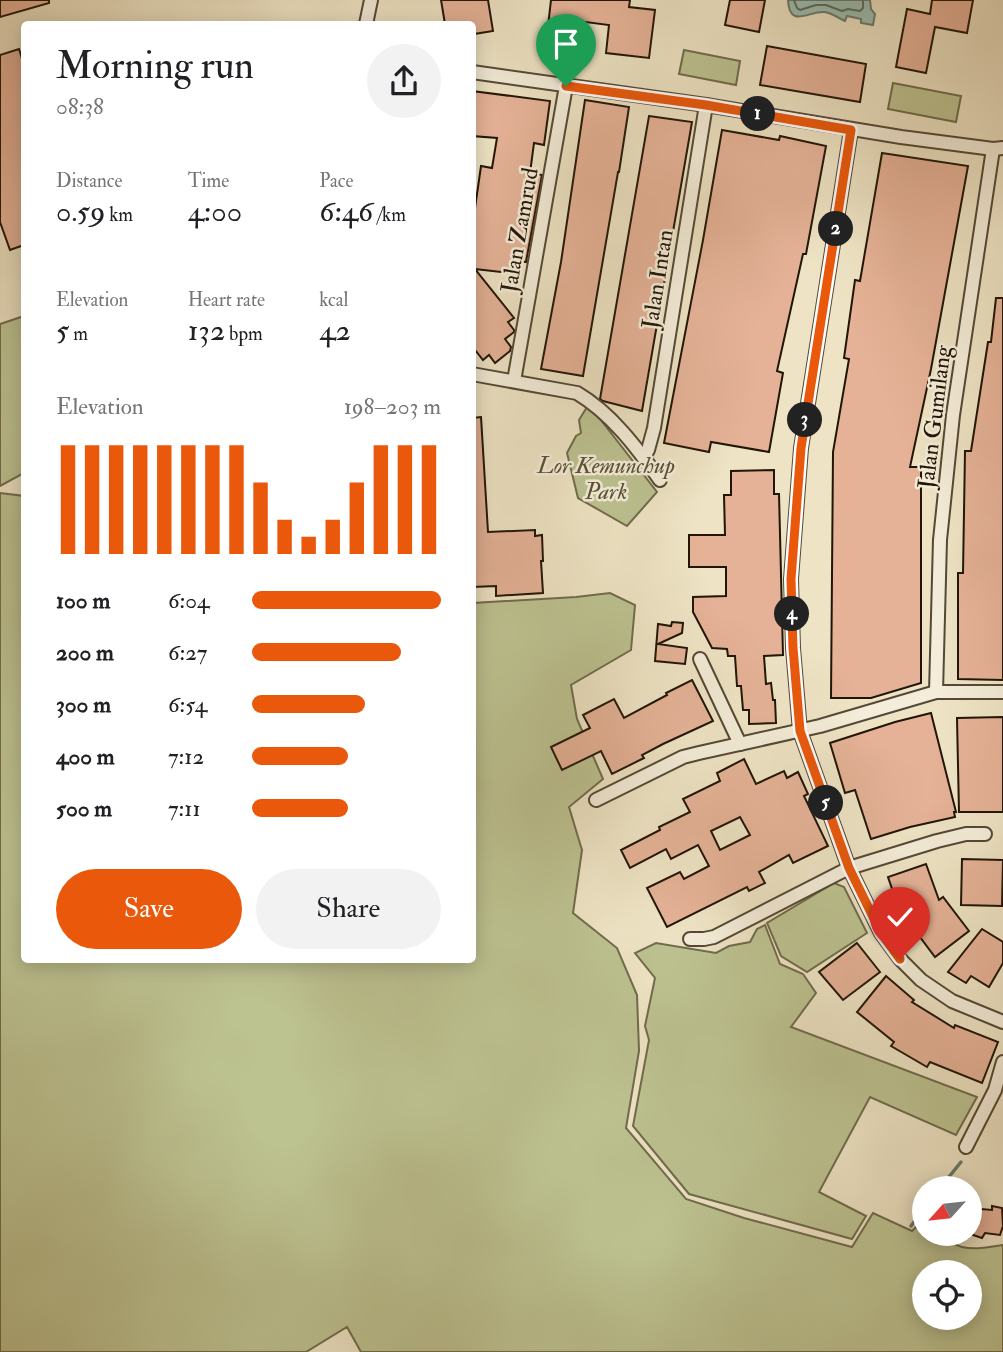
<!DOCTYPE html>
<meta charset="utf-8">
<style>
:root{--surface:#fff;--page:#f2f2f2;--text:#202124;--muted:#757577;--accent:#ea580c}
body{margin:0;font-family:"IM FELL Double Pica",serif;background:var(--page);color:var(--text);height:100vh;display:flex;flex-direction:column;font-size:26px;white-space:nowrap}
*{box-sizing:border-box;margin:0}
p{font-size:23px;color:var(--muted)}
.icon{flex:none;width:38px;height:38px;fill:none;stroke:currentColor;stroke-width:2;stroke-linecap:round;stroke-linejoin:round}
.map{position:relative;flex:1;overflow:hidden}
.drawer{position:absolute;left:21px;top:21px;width:455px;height:942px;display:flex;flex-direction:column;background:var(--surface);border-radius:7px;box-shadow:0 4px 18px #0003}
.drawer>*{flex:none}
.needle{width:46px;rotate:243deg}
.tools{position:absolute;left:912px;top:1176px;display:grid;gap:14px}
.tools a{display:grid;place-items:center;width:70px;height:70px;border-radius:50%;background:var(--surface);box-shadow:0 4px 18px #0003;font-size:35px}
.pin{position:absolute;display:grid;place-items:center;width:60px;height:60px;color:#fff;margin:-72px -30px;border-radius:50% 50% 50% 0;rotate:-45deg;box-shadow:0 0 7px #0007}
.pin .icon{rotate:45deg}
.km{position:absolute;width:35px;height:35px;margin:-18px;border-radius:50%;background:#222;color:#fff;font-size:19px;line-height:35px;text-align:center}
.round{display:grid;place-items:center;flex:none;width:74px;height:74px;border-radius:37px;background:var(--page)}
.headline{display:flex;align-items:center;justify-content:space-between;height:119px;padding:0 35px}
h1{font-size:38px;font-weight:600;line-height:52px}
.metrics{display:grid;grid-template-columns:repeat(3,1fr);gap:10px;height:119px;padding:7px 35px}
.metrics div{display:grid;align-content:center}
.metrics b{font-size:30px;font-weight:600}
.metrics small{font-size:19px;font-weight:400}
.metrics p{font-size:19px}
.chart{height:196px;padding:14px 35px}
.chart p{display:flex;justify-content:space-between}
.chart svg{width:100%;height:126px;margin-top:7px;stroke:var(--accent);stroke-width:6}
.cta{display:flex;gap:14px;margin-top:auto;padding:14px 35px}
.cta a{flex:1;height:80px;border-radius:42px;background:var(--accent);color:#fff;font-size:28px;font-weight:600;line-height:80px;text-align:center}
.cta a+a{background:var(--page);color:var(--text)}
ul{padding:0 35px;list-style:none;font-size:23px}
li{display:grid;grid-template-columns:112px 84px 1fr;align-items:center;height:52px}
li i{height:18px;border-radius:9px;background:var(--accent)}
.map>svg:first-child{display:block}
.green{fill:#bdc291;stroke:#6f6c4c;stroke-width:2;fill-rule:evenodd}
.water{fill:#99bfb4;stroke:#697b6e;stroke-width:2}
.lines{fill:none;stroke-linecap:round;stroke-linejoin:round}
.shore{stroke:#5d6a5d;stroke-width:2}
.stream{stroke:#697b6e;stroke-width:3.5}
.building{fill:#e5b297;stroke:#211506;stroke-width:2;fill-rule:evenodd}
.minor-casing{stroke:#544936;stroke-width:16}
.minor{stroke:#f4edd9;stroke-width:12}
.route-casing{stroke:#fff;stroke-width:14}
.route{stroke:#ea580c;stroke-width:9}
.labels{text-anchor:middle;stroke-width:5;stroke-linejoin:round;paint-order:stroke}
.street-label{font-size:23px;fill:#211506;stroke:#f4edd9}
.park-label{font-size:23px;font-style:italic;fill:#585237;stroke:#f4edd9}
</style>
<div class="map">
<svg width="1003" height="1352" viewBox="0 0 1003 1352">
<rect width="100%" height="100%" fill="#eee4c5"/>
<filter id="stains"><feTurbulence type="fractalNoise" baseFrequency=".00286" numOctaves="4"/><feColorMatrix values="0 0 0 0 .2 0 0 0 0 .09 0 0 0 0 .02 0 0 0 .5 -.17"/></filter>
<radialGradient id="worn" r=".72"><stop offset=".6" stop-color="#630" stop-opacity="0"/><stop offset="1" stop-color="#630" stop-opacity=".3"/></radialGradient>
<g class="green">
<polygon points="684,50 740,61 736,85 679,74"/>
<polygon points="893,83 961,96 956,122 888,109"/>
<polygon points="24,316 24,473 0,486 0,324"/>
<polygon points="587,407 600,419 657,492 627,526 578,498 567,453 576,436 581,433 579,420"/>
<path d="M 0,493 L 24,496 L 24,959 L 472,959 L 473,603 L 576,597 L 610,593 L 635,605 L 631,650 L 571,685 L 577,719 L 603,779 L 569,807 L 582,850 L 573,913 L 617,948 L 637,995 L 639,1051 L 626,1128 L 686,1199 L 744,1218 L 852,1247 L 873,1213 L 912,1231 L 916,1227 L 924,1230 L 924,1234 C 938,1234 949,1243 962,1247 C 976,1250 990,1247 1003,1245 L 1003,1352 L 361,1352 L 347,1327 L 306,1352 L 0,1352 ZM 924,1272 L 970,1272 L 970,1318 L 924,1318 Z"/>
<polygon points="834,883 844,887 867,933 807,972 781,956 767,923"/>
<polygon points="765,925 780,964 803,974 816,993 791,1027 977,1097 956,1135 870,1097 819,1192 866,1216 852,1239 689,1194 633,1126 649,1040 645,1026 655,978 635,953 656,943 716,953 729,946 750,942 757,929"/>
</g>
<path class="water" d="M 788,0 L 870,0 L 871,9 L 875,14 L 873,25 L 861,23 L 861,19 L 847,16 L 845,21 C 837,18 833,13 824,12 C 809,11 789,29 788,0 Z"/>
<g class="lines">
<polyline class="shore" points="794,0 797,8 800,10 816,5 826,5 842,11 848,9 860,11 863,8 863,0"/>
<g class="stream">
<polyline points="940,1188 961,1162"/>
<polyline points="911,1226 924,1209"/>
</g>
</g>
<g class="building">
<polygon points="0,0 49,0 49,3 0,17"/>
<polygon points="441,0 488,0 493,31 474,34 473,24 445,24"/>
<polygon points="551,0 630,0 629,7 655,10 649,58 606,53 609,25 586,22 583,49 546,44"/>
<polygon points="730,0 765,0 759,32 725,25"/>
<polygon points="932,0 973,0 967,33 935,27 926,73 896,67 907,9 930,14"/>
<polygon points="767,46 866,64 860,102 760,85"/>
<polygon points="19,49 24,65 24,245 10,250 0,222 0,55"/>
<polygon points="472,91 550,101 544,145 534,143 530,173 542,175 526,262 512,260 510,273 475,269 514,318 508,322 514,330 514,332 505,339 511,347 510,351 495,363 489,355 483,360 472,346 472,229 481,166 492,168 497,138 472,136"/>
<polygon points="585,100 629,107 619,172 618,172 583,376 541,369 561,262"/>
<polygon points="649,116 692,122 642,411 603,401 600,399"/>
<polygon points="722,130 779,140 780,136 826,146 806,254 803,254 777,371 783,373 769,452 711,442 709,452 664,443 703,240"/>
<polygon points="882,153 968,166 931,369 910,467 921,467 921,683 871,698 831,698 833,452 849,359 844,358 855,280 860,281"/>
<polygon points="996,298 1003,298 1003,680 958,679 958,573 963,573 965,451 971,451 988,342 991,342"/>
<polygon points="481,417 488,532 535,530 535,536 542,535 543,561 541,561 543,593 496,596 496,586 472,587 472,418"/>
<polygon points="774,470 774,494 779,494 783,655 764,656 766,684 771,683 773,700 775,700 776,723 749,724 749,710 743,710 741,686 737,686 735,656 728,656 727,649 712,648 693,612 693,597 726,596 726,567 689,567 689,535 725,535 724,495 731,495 731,471"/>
<polygon points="672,622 683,623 682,633 658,644 687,648 685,664 655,661 658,624 671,626"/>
<polygon points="692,680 713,721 663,744 642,755 644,758 612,774 601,751 562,770 551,747 590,728 583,715 614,699 624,718 667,695 666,693"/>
<polygon points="931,713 956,812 954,812 955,817 910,827 871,839 855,790 845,793 830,743 895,722"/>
<polygon points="1003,717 1003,812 959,812 957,718"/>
<path d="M 744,759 L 756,784 L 784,771 L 787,778 L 798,772 L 808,794 L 804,796 L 828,846 L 793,863 L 789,855 L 759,872 L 765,883 L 749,891 L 747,887 L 667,927 L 647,888 L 680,872 L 684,879 L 709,866 L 698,845 L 671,859 L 666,849 L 630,868 L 621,850 L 660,830 L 659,827 L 690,812 L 683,799 L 720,781 L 717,773 ZM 740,817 L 750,835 L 720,850 L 711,831 Z"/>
<polygon points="962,859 1003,860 1002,906 961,905"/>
<polygon points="926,864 939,900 943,897 969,931 935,957 899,909 888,877"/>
<polygon points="982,929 1003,942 1003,963 989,987 971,976 966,983 948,972"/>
<polygon points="857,943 880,972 843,1000 819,972"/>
<polygon points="886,976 914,1000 912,1002 954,1028 955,1025 998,1042 982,1083 930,1062 927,1067 891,1046 894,1042 857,1012"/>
<polygon points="992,1206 1002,1208 1003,1226 1000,1235 985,1233 982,1238 970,1234 970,1209 980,1213 981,1209 992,1210"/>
</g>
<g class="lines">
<defs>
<g id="minor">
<polyline points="366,24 371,0"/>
<polyline points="472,72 706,105 901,137 993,149 1003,148"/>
<polyline points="851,130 801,448 791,579 793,648 800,731 849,868 881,933 900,959 921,980 952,1001 1003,1022"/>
<path d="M 472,374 L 577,393 C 611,413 637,448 660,480"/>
<polyline points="514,381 566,86"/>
<polyline points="643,457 648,450 654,428 706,105"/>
<polyline points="700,659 740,744"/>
<polyline points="936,692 940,540 953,415 993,149"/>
<polyline points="596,800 683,757 699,753 820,726 936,692 1003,692"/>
<polyline points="690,939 704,939 714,937 849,868 937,841 966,834 985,834"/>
<polyline points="966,1147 995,1090 1003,1062"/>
</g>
</defs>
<use href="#minor" class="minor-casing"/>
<use href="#minor" class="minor"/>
</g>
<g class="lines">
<defs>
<polyline id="route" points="566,86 706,105 851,130 801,448 791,579 793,648 800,731 849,868 881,933 900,959"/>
</defs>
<use href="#route" class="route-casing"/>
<use href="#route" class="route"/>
</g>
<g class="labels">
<g class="street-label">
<text transform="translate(519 230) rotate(-80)" y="8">Jalan Zamrud</text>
<text transform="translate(657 279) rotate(-81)" y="8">Jalan Intan</text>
<text transform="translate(934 417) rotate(-83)" y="8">Jalan Gumilang</text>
</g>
<g class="park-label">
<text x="606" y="473">Lor Kemunchup<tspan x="606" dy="26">Park</tspan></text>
</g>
</g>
<rect width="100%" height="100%" filter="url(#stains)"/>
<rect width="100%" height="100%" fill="url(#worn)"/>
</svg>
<div class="tools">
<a><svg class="needle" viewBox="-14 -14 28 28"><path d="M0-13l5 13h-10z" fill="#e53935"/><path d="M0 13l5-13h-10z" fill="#757577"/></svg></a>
<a><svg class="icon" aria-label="locate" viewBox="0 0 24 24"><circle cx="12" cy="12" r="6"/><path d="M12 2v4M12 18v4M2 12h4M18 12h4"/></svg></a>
</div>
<div class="pin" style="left:566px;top:86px;background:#1e9e55"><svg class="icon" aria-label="arrive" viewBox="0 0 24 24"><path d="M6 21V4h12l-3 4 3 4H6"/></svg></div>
<div class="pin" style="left:900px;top:959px;background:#d93025"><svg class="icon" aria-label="check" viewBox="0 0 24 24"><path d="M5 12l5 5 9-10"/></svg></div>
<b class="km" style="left:758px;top:114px">1</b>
<b class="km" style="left:836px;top:229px">2</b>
<b class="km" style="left:805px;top:420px">3</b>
<b class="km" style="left:792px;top:614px">4</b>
<b class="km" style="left:826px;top:803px">5</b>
<section class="drawer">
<div class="headline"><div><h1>Morning run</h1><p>08:38</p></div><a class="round"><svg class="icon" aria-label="share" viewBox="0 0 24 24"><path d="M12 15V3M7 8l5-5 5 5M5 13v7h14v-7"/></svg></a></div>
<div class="metrics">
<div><p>Distance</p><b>0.59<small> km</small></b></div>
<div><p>Time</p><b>4:00</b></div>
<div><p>Pace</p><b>6:46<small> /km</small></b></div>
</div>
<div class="metrics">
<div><p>Elevation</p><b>5<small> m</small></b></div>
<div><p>Heart rate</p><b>132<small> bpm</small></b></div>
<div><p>kcal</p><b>42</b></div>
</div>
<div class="chart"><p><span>Elevation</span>198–203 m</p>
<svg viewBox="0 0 160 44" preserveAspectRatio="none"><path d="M5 44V6M15 44V6M25 44V6M35 44V6M45 44V6M55 44V6M65 44V6M75 44V6M85 44V19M95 44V32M105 44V38M115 44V32M125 44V19M135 44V6M145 44V6M155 44V6"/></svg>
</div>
<ul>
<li><b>100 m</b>6:04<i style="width:100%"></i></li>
<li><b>200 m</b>6:27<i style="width:79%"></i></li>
<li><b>300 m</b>6:54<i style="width:60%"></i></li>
<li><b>400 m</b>7:12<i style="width:51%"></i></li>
<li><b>500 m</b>7:11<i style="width:51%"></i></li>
</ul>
<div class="cta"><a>Save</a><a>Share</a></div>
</section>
</div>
